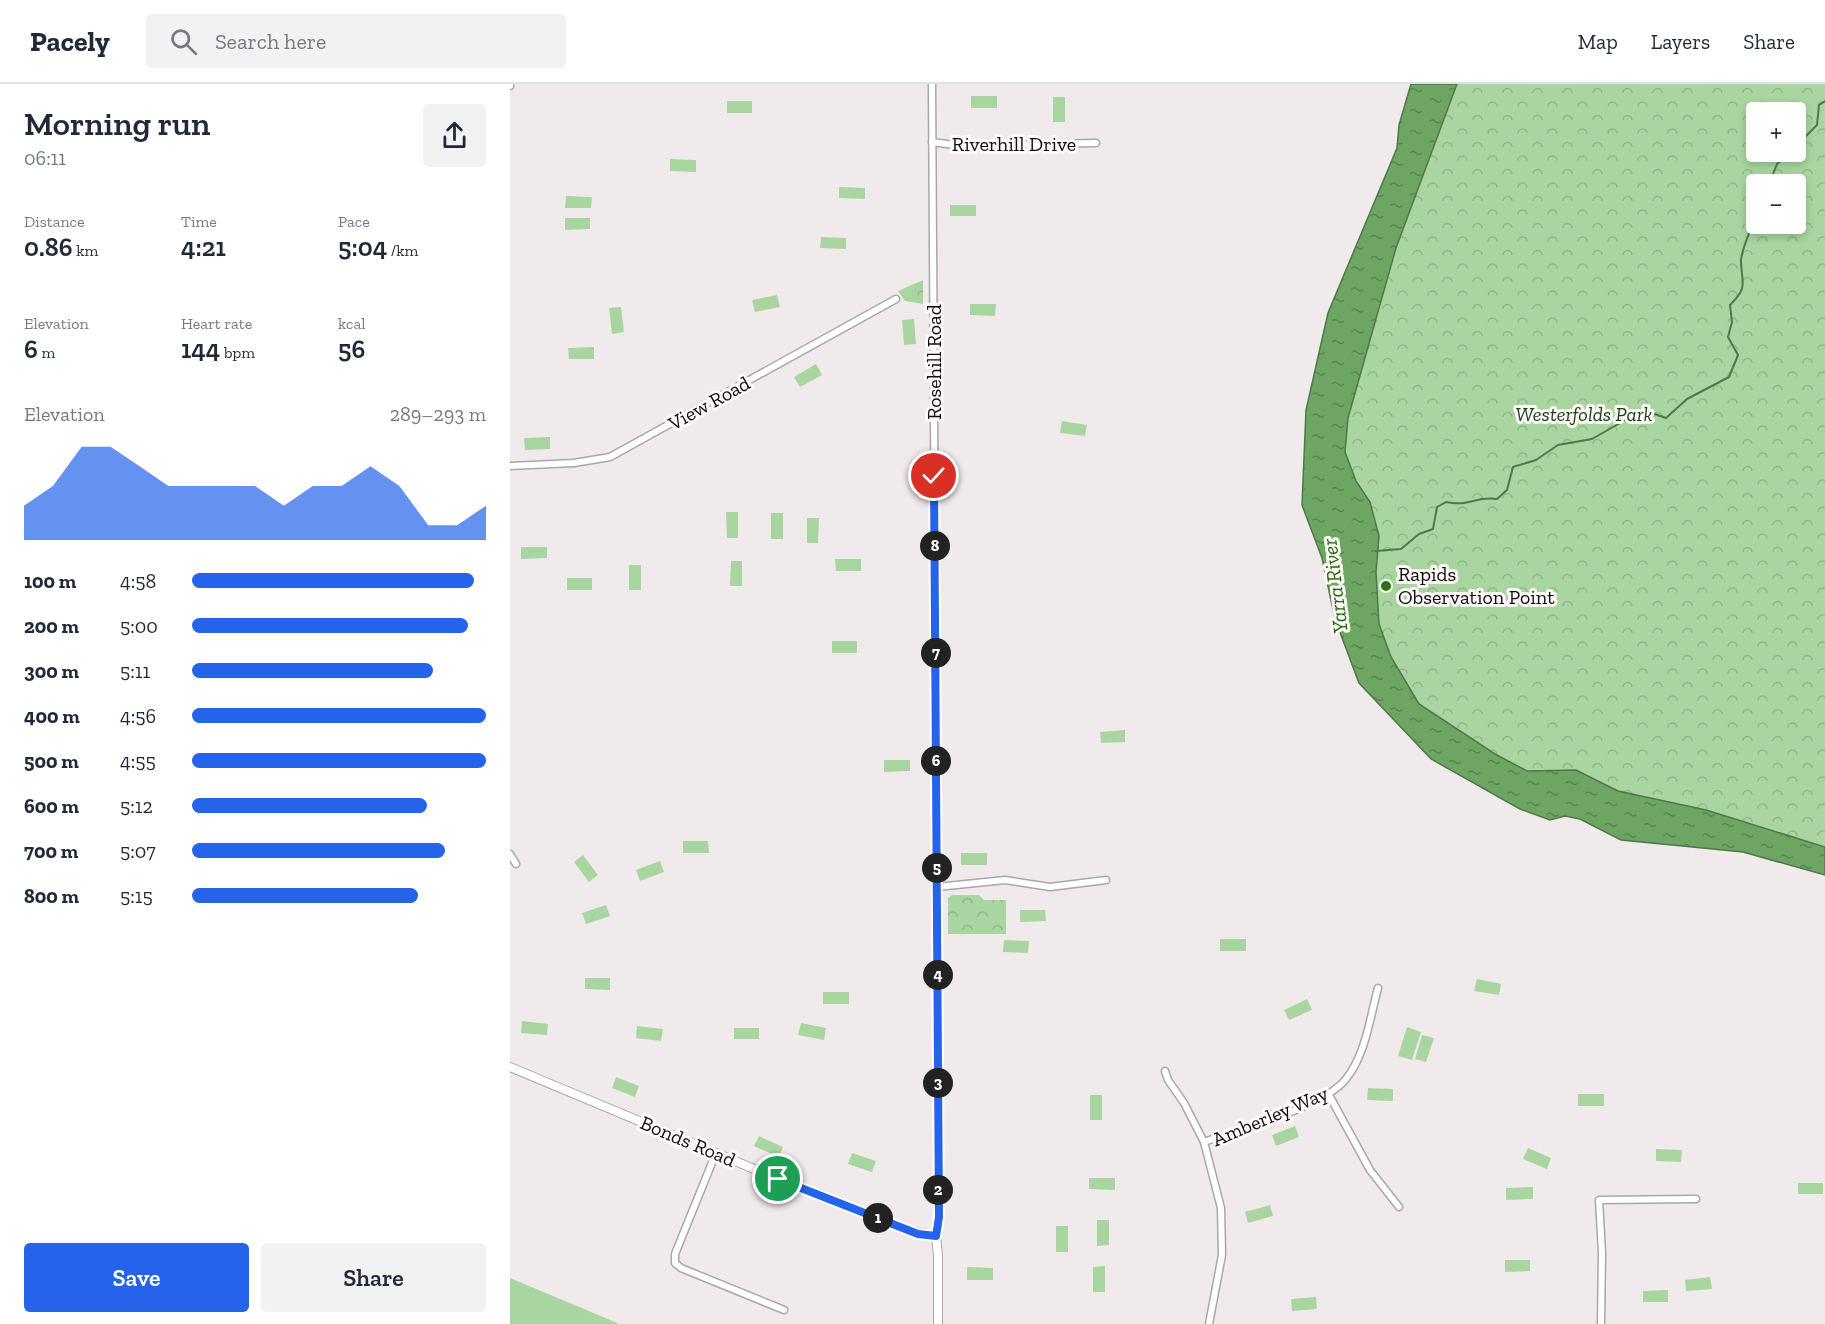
<!DOCTYPE html>
<meta charset="utf-8">
<style>
:root{--surface:#fff;--page:#f2f2f3;--text:#1f2937;--muted:#747a83;--line:#e0e1e3;--accent:#2563eb}
body{margin:0;font-family:"Zilla Slab",serif;background:var(--page);color:var(--text);height:100vh;display:flex;flex-direction:column;font-size:22px;white-space:nowrap}
*{box-sizing:border-box;margin:0}
p{font-size:20px;color:var(--muted)}
.icon{flex:none;width:33px;height:33px;fill:none;stroke:currentColor;stroke-width:2;stroke-linecap:round;stroke-linejoin:round}
.map{position:relative;flex:1;overflow:hidden}
.sheet{display:flex;flex-direction:column;background:var(--surface);width:510px}
.sheet>*{flex:none}
.tools{position:absolute;left:1236px;top:18px;display:grid;gap:12px}
.tools a{display:grid;place-items:center;width:60px;height:60px;border-radius:6px;background:var(--surface);box-shadow:0 3px 9px #0003;font-size:30px}
.pin{position:absolute;display:grid;place-items:center;width:51px;height:51px;color:#fff;margin:-26px;border:3px solid #fff;border-radius:50%;box-shadow:0 2px 6px #0007}
.km{position:absolute;width:30px;height:30px;margin:-15px;border-radius:50%;background:#222;color:#fff;font-size:16px;line-height:30px;text-align:center}
.round{display:grid;place-items:center;flex:none;width:63px;height:63px;border-radius:6px;background:var(--page)}
.headline{display:flex;align-items:center;justify-content:space-between;height:102px;padding:0 24px}
h1{font-size:33px;font-weight:600;line-height:45px}
.stats{display:grid;grid-template-columns:repeat(3,1fr);gap:9px;height:102px;padding:6px 24px}
.stats div{display:grid;align-content:center}
.stats b{font-size:26px;font-weight:600}
.stats small{font-size:16px;font-weight:400}
.stats p{font-size:16px}
.chart{height:168px;padding:12px 24px}
.chart p{display:flex;justify-content:space-between}
.chart svg{width:100%;height:108px;margin-top:6px;fill:var(--accent);opacity:.7}
.primary-button{display:flex;gap:12px;margin-top:auto;padding:12px 24px}
.primary-button a{flex:1;height:69px;border-radius:6px;background:var(--accent);color:#fff;font-size:24px;font-weight:600;line-height:69px;text-align:center}
.primary-button a+a{background:var(--page);color:var(--text)}
ul{padding:0 24px;list-style:none;font-size:20px}
li{display:grid;grid-template-columns:96px 72px 1fr;align-items:center;height:45px}
li i{height:15px;border-radius:8px;background:var(--accent)}
header{display:flex;align-items:center;gap:36px;box-sizing:border-box;height:84px;padding:0 30px;background:var(--surface);border-bottom:2px solid var(--line)}
header strong{font-size:28px}
nav{display:flex;gap:33px;margin-inline-start:auto;font-size:21px}
.search{width:420px;height:54px;background:var(--page);display:flex;align-items:center;gap:15px;box-sizing:border-box;padding:0 21px;border-radius:6px;color:var(--muted);font-size:22px}
main{display:flex;flex:1;min-height:0}
.map>svg:first-child{display:block}
.grass{fill:#a9d6a0}
.park{fill:url(#park-crowns);fill-rule:evenodd}
.water{fill:url(#water-ripples);stroke:#507848;stroke-width:1.5}
.lines{fill:none;stroke-linecap:round;stroke-linejoin:round}
.stream{stroke:#507848;stroke-width:2}
.minor-casing{stroke:#aca6a8;stroke-width:9}
.tertiary-casing{stroke:#aca6a8;stroke-width:10}
.minor{stroke:#fff;stroke-width:6}
.tertiary{stroke:#fff;stroke-width:8}
.route-casing{stroke:#fff;stroke-width:12}
.route{stroke:#2563eb;stroke-width:8}
.poi-dot{fill:#2b7519;stroke:#fef8f9;stroke-width:2}
.labels{text-anchor:middle;stroke-width:6;stroke-linejoin:round;paint-order:stroke}
.street-label{font-size:20px;fill:#0d0b0b;stroke:#fef8f9}
.park-label{font-size:20px;font-style:italic;fill:#1b4113;stroke:#fef8f9}
.poi-label{font-size:20px;fill:#0d0b0b;stroke:#fef8f9;text-anchor:start}
.water-label{font-size:21px;font-style:italic;fill:#1c6805;stroke:#fef8f9}
</style>
<header>
<strong>Pacely</strong>
<div class="search"><svg class="icon" aria-label="search" viewBox="0 0 24 24"><circle cx="10" cy="10" r="6"/><path d="M15 15l6 6"/></svg>Search here</div>
<nav><a>Map</a><a>Layers</a><a>Share</a></nav>
</header>
<main>
<section class="sheet">
<div class="headline"><div><h1>Morning run</h1><p>06:11</p></div><a class="round"><svg class="icon" aria-label="share" viewBox="0 0 24 24"><path d="M12 15V3M7 8l5-5 5 5M5 13v7h14v-7"/></svg></a></div>
<div class="stats">
<div><p>Distance</p><b>0.86<small> km</small></b></div>
<div><p>Time</p><b>4:21</b></div>
<div><p>Pace</p><b>5:04<small> /km</small></b></div>
</div>
<div class="stats">
<div><p>Elevation</p><b>6<small> m</small></b></div>
<div><p>Heart rate</p><b>144<small> bpm</small></b></div>
<div><p>kcal</p><b>56</b></div>
</div>
<div class="chart"><p><span>Elevation</span>289–293 m</p>
<svg viewBox="0 0 160 44" preserveAspectRatio="none"><path d="M0 44V30L10 22L20 6L30 6L40 14L50 22L60 22L70 22L80 22L90 30L100 22L110 22L120 14L130 22L140 38L150 38L160 30V44z"/></svg>
</div>
<ul>
<li><b>100 m</b>4:58<i style="width:96%"></i></li>
<li><b>200 m</b>5:00<i style="width:94%"></i></li>
<li><b>300 m</b>5:11<i style="width:82%"></i></li>
<li><b>400 m</b>4:56<i style="width:100%"></i></li>
<li><b>500 m</b>4:55<i style="width:100%"></i></li>
<li><b>600 m</b>5:12<i style="width:80%"></i></li>
<li><b>700 m</b>5:07<i style="width:86%"></i></li>
<li><b>800 m</b>5:15<i style="width:77%"></i></li>
</ul>
<div class="primary-button"><a>Save</a><a>Share</a></div>
</section>
<div class="map">
<svg width="1315" height="1240" viewBox="0 0 1315 1240">
<defs>
<pattern id="park-crowns" width="20" height="18" patternUnits="userSpaceOnUse" patternTransform="scale(1.5)"><rect width="20" height="18" fill="#a9d6a0"/><path d="M2 6a3 3 0 1 1 6 0M12 15a3 3 0 1 1 6 0" fill="none" stroke="#90b688"/></pattern>
<pattern id="water-ripples" width="26" height="14" patternUnits="userSpaceOnUse" patternTransform="scale(1.5)"><rect width="26" height="14" fill="#6da662"/><path d="M2 4q2-2 4 0t4 0M15 11q2-2 4 0t4 0" fill="none" stroke="#58854f"/></pattern>
</defs>
<rect width="100%" height="100%" fill="#f1eaec"/>
<g class="grass">
<rect x="461" y="12" width="26" height="12"/>
<rect x="543" y="13" width="12" height="25"/>
<rect x="217" y="17" width="25" height="12"/>
<polygon points="160,75 186,76 186,88 160,87"/>
<polygon points="329,103 355,104 355,115 329,114"/>
<polygon points="56,112 82,113 81,124 55,124"/>
<rect x="440" y="121" width="26" height="11"/>
<polygon points="55,134 80,134 80,145 55,146"/>
<polygon points="311,153 336,154 336,165 310,164"/>
<polygon points="267,211 270,223 245,228 242,216"/>
<polygon points="460,220 486,220 485,232 460,231"/>
<polygon points="111,223 114,248 102,250 99,224"/>
<polygon points="404,235 406,260 394,261 392,236"/>
<polygon points="84,263 84,275 59,275 58,264"/>
<polygon points="306,280 312,291 290,303 284,293"/>
<polygon points="552,337 577,341 575,352 550,349"/>
<polygon points="40,353 40,365 15,366 14,354"/>
<polygon points="216,428 228,428 228,454 217,454"/>
<rect x="261" y="429" width="12" height="26"/>
<polygon points="297,434 309,434 308,459 297,459"/>
<polygon points="11,463 37,463 37,474 11,475"/>
<polygon points="325,475 351,475 351,487 326,487"/>
<polygon points="221,477 232,477 232,502 220,502"/>
<rect x="119" y="481" width="12" height="25"/>
<rect x="57" y="494" width="25" height="12"/>
<rect x="322" y="557" width="25" height="12"/>
<polygon points="615,646 615,658 591,659 590,648"/>
<polygon points="374,676 400,676 400,687 374,688"/>
<polygon points="173,757 198,757 199,769 173,769"/>
<rect x="451" y="769" width="26" height="12"/>
<polygon points="73,771 88,791 79,798 64,778"/>
<polygon points="150,777 154,788 130,797 126,786"/>
<polygon points="96,821 100,832 76,840 72,829"/>
<polygon points="510,826 535,826 536,837 510,838"/>
<rect x="710" y="855" width="26" height="12"/>
<polygon points="494,856 519,857 518,869 493,868"/>
<polygon points="75,894 100,894 100,906 75,905"/>
<polygon points="967,895 991,900 989,911 964,907"/>
<rect x="313" y="908" width="26" height="12"/>
<polygon points="797,915 802,926 779,936 774,926"/>
<polygon points="12,937 38,940 37,951 11,949"/>
<polygon points="291,939 316,944 314,956 288,951"/>
<polygon points="127,942 153,945 151,957 126,954"/>
<polygon points="897,943 911,948 902,976 888,972"/>
<rect x="224" y="944" width="25" height="11"/>
<polygon points="912,951 924,954 916,978 905,975"/>
<polygon points="106,993 129,1002 125,1013 102,1004"/>
<polygon points="858,1004 883,1005 883,1017 857,1016"/>
<rect x="1068" y="1010" width="26" height="12"/>
<rect x="580" y="1011" width="12" height="25"/>
<polygon points="785,1042 789,1053 766,1062 762,1051"/>
<polygon points="249,1052 273,1063 269,1073 244,1062"/>
<polygon points="1018,1064 1041,1074 1037,1085 1013,1075"/>
<polygon points="1146,1065 1172,1066 1171,1078 1146,1077"/>
<polygon points="342,1069 366,1077 362,1088 338,1080"/>
<polygon points="579,1094 605,1094 605,1106 579,1105"/>
<rect x="1288" y="1099" width="25" height="11"/>
<polygon points="1023,1103 1023,1115 996,1116 996,1104"/>
<polygon points="760,1121 763,1132 738,1139 735,1128"/>
<polygon points="587,1136 599,1136 599,1161 587,1162"/>
<rect x="546" y="1142" width="12" height="26"/>
<polygon points="995,1176 1020,1176 1020,1187 995,1188"/>
<polygon points="595,1182 595,1208 583,1208 583,1183"/>
<polygon points="457,1183 483,1184 483,1196 457,1196"/>
<polygon points="1200,1193 1202,1205 1176,1207 1175,1196"/>
<polygon points="0,1194 105,1238 109,1240 0,1240"/>
<polygon points="1158,1206 1158,1218 1133,1218 1133,1207"/>
<polygon points="806,1213 807,1225 782,1227 781,1215"/>
</g>
<g class="park">
<path d="M 942,0 L 1315,0 L 1315,767 L 1023,698 L 940,659 L 877,591 L 837,391 L 829,335 L 839,274 ZM 1246,28 L 1286,28 L 1286,68 L 1246,68 ZM 1246,100 L 1286,100 L 1286,140 L 1246,140 Z"/>
<polygon points="413,196 413,220 395,217 388,207"/>
<polygon points="442,811 469,811 474,816 496,816 496,850 438,850 438,814"/>
</g>
<polygon class="water" points="901,0 947,0 886,164 838,334 835,368 846,397 860,418 869,452 866,488 869,540 881,573 909,620 985,670 1017,687 1066,686 1108,707 1196,726 1315,763 1315,791 1233,768 1111,756 1070,735 1055,732 1040,736 1010,725 921,675 849,599 825,535 812,474 792,421 796,326 818,229 887,64 889,41"/>
<g class="lines">
<g class="stream">
<polyline points="1286,62 1307,41 1309,21 1315,17"/>
<polyline points="1259,100 1267,80 1280,68"/>
<path d="M 866,467 L 891,465 L 909,450 L 923,445 L 927,423 L 936,418 C 960,423 964,412 987,415 L 997,406 L 1003,383 L 1026,376 L 1048,361 L 1082,355 L 1133,326 L 1156,334 L 1177,315 L 1219,293 L 1228,271 L 1218,253 L 1222,238 L 1220,221 C 1238,203 1232,201 1231,178 C 1230,171 1242,140 1246,134"/>
</g>
<defs>
<g id="minor">
<polyline points="422,0 429,1133 426,1152"/>
<polyline points="0,2 0,0"/>
<polyline points="422,58 452,62 586,59"/>
<polyline points="0,382 64,379 100,373 386,215"/>
<polyline points="0,770 6,780"/>
<polyline points="427,803 495,796 540,803 596,796"/>
<polyline points="655,987 658,996 674,1019 694,1058"/>
<polyline points="819,1011 860,1086 889,1123"/>
<polyline points="206,1069 165,1170 165,1179 171,1184 274,1226"/>
<path d="M 699,1240 L 712,1171 L 711,1124 L 694,1058 C 730,1045 814,1023 836,995 C 856,970 860,933 868,904"/>
<polyline points="1091,1240 1092,1169 1089,1116 1186,1115"/>
</g>
<polyline id="tertiary" points="0,983 268,1095 400,1147 426,1152 428,1172 428,1240"/>
</defs>
<use href="#minor" class="minor-casing"/>
<use href="#tertiary" class="tertiary-casing"/>
<use href="#minor" class="minor"/>
<use href="#tertiary" class="tertiary"/>
</g>
<g class="lines">
<defs>
<polyline id="route" points="268,1095 408,1150 426,1152 429,1133 424,392"/>
</defs>
<use href="#route" class="route-casing"/>
<use href="#route" class="route"/>
</g>
<circle class="poi-dot" cx="876" cy="502" r="6"/>
<g class="labels">
<g class="street-label">
<text x="504" y="67">Riverhill Drive</text>
<text transform="translate(424 278) rotate(-90)" y="7">Rosehill Road</text>
<text transform="translate(199 319) rotate(-29)" y="7">View Road</text>
<text transform="translate(760 1032) rotate(-23)" y="7">Amberley Way</text>
<text transform="translate(178 1057) rotate(23)" y="7">Bonds Road</text>
</g>
<g class="park-label">
<text x="1074" y="337">Westerfolds Park</text>
</g>
<g class="poi-label">
<text x="888" y="497">Rapids<tspan x="888" dy="23">Observation Point</tspan></text>
</g>
<g class="water-label">
<text transform="translate(825 502) rotate(-97)" y="7">Yarra River</text>
</g>
</g>
</svg>
<div class="tools">
<a>+</a>
<a>−</a>
</div>
<div class="pin" style="left:268px;top:1095px;background:#1e9e55"><svg class="icon" aria-label="arrive" viewBox="0 0 24 24"><path d="M6 21V4h12l-3 4 3 4H6"/></svg></div>
<div class="pin" style="left:424px;top:392px;background:#d93025"><svg class="icon" aria-label="check" viewBox="0 0 24 24"><path d="M5 12l5 5 9-10"/></svg></div>
<b class="km" style="left:368px;top:1134px">1</b>
<b class="km" style="left:428px;top:1106px">2</b>
<b class="km" style="left:428px;top:999px">3</b>
<b class="km" style="left:428px;top:891px">4</b>
<b class="km" style="left:427px;top:784px">5</b>
<b class="km" style="left:426px;top:677px">6</b>
<b class="km" style="left:426px;top:569px">7</b>
<b class="km" style="left:425px;top:462px">8</b>
</div>
</main>
